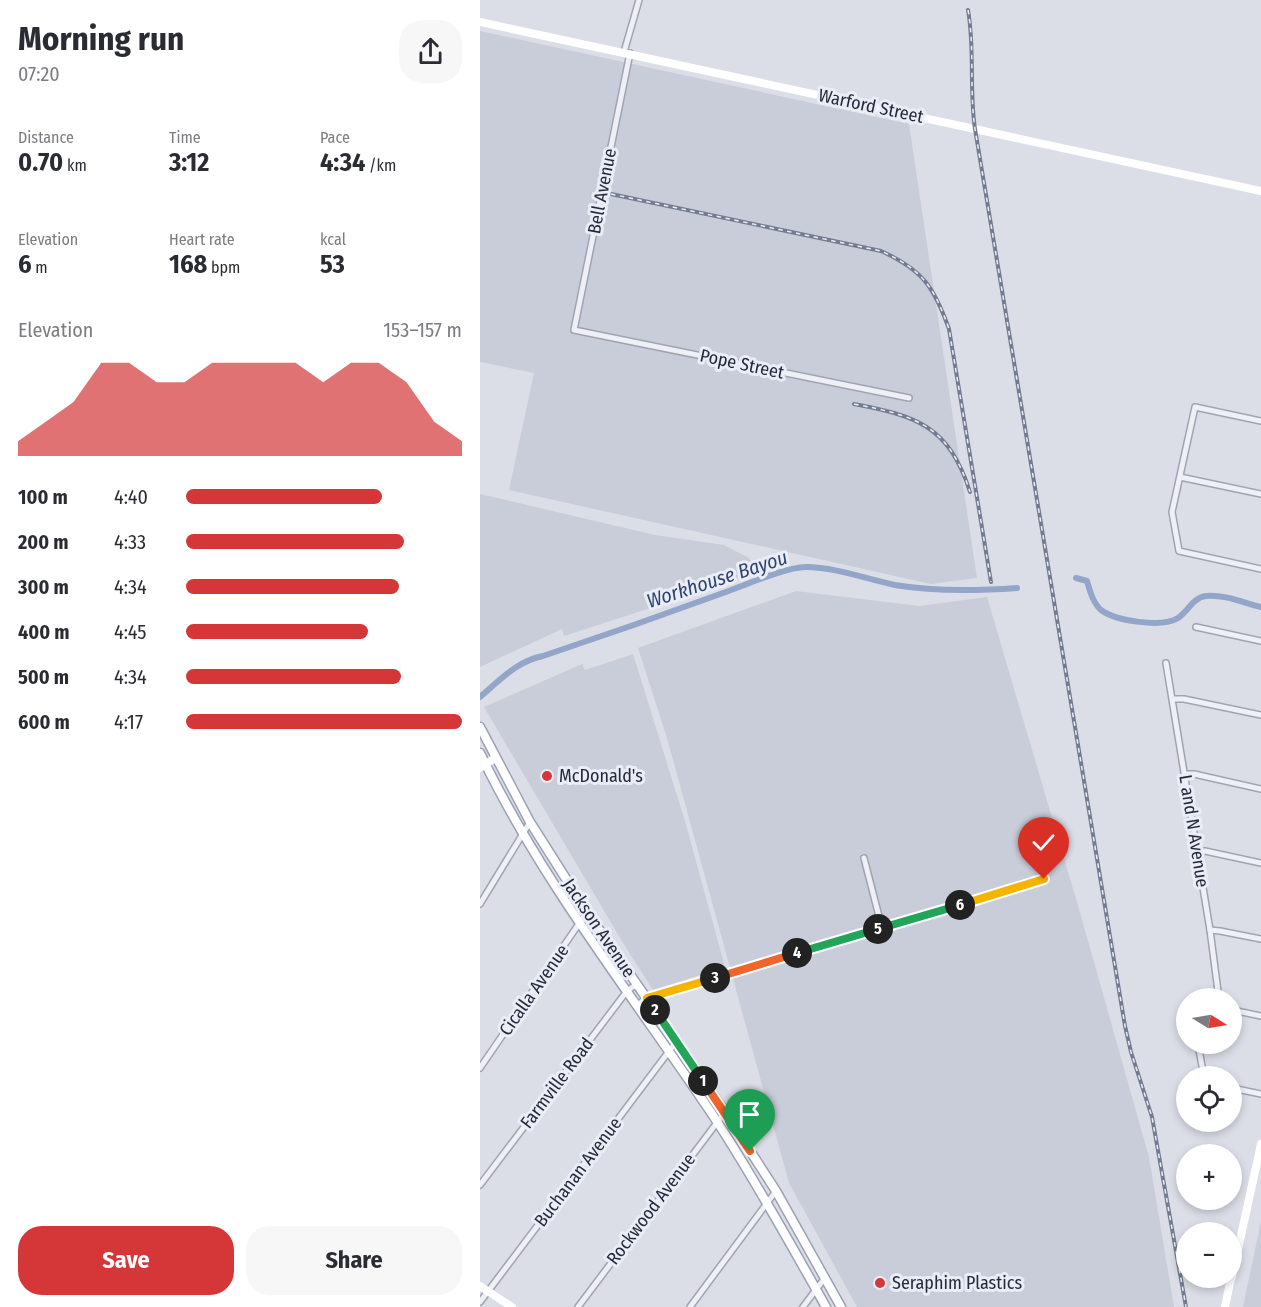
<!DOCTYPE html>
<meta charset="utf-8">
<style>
:root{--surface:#fff;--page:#f7f7f7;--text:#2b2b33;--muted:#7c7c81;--accent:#d53739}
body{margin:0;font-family:"Fira Sans Condensed",sans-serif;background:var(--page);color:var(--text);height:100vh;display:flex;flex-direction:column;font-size:22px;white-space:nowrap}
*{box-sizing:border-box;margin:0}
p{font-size:20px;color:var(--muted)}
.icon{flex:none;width:33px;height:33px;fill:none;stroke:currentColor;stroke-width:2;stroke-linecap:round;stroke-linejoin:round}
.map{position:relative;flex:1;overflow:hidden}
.panel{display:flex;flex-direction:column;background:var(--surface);width:480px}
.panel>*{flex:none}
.needle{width:39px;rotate:101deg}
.fabs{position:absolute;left:696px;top:988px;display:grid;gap:12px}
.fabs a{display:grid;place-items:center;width:66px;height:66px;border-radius:50%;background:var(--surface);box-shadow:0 3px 9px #0003;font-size:30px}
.pin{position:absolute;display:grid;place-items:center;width:51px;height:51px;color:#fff;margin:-62px -26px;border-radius:50% 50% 50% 0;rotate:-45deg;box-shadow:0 0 6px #0007}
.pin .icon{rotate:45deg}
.km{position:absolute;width:30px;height:30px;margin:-15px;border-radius:50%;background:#222;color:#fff;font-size:16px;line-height:30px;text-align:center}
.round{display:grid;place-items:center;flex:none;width:63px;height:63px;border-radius:24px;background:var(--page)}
.headline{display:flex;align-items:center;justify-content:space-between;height:102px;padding:0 18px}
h1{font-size:33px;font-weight:700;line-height:45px}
.figures{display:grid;grid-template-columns:repeat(3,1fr);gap:9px;height:102px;padding:6px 18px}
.figures div{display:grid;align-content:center}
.figures b{font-size:26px;font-weight:700}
.figures small{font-size:16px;font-weight:400}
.figures p{font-size:16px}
.chart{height:168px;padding:12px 18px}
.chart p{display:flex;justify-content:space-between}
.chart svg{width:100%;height:108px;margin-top:6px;fill:var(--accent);opacity:.7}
.action{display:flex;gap:12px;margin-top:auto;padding:12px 18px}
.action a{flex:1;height:69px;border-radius:24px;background:var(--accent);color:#fff;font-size:24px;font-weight:700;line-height:69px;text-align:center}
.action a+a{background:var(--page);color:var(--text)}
ul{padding:0 18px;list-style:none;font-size:20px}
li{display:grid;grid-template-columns:96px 72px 1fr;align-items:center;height:45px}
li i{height:15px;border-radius:8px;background:var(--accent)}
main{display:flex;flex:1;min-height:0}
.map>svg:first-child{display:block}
.built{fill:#c9cdd9}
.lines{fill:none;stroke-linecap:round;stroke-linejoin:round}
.canal{stroke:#93a6ca;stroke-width:6}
.street-casing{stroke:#a0a4b1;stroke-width:8}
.primary-casing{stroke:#9aa1b3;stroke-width:11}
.street{stroke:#eef0f5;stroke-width:5}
.secondary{stroke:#fff;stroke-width:8}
.primary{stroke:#fff;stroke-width:8}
.rail-casing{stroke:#747b91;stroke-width:4}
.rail{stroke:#eaedf5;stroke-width:1.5;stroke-dasharray:4.5;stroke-linecap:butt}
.split-1-casing{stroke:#fff;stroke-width:12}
.split-2-casing{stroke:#fff;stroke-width:12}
.split-3-casing{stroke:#fff;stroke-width:12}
.split-4-casing{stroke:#fff;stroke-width:12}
.split-5-casing{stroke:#fff;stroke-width:12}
.split-6-casing{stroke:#fff;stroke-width:12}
.split-7-casing{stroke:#fff;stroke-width:12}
.split-1{stroke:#f0652b;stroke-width:8}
.split-2{stroke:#22a559;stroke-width:8}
.split-3{stroke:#f5b400;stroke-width:8}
.split-4{stroke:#f0652b;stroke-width:8}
.split-5{stroke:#22a559;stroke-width:8}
.split-6{stroke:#22a559;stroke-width:8}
.split-7{stroke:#f5b400;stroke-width:8}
.poi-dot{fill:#d53739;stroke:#eaedf5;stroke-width:2}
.labels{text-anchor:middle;stroke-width:6;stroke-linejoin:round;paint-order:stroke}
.street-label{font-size:18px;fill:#242a3d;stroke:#eaedf5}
.poi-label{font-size:18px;fill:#242a3d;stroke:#eaedf5;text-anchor:start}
.water-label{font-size:20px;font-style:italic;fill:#2d4373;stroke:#eaedf5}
</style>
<main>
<section class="panel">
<div class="headline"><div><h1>Morning run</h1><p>07:20</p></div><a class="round"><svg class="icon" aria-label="share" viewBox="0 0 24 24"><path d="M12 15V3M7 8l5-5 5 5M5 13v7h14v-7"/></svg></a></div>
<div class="figures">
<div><p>Distance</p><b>0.70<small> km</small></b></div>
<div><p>Time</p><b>3:12</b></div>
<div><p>Pace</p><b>4:34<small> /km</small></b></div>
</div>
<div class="figures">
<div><p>Elevation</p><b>6<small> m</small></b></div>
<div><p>Heart rate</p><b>168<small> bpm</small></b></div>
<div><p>kcal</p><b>53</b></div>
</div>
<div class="chart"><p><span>Elevation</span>153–157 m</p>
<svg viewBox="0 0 160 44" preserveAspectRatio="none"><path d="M0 44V38L10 30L20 22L30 6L40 6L50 14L60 14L70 6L80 6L90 6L100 6L110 14L120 6L130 6L140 14L150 30L160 38V44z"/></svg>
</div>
<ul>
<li><b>100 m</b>4:40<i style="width:71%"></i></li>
<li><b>200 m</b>4:33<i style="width:79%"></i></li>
<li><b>300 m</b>4:34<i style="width:77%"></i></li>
<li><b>400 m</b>4:45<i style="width:66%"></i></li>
<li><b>500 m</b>4:34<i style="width:78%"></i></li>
<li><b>600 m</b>4:17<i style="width:100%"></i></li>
</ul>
<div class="action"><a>Save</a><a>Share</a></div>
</section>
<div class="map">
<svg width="781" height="1307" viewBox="0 0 781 1307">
<rect width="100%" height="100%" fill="#dbdee7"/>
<g class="built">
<polygon points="0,31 429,124 497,578 451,584 29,490 54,373 0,362"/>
<polygon points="0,494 175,535 244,545 269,558 278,573 84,636 82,629 0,667"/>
<polygon points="316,591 439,606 507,597 599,909 669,1157 694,1307 377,1307 309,1183 187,738 158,648"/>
<polygon points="153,654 205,821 245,967 173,990 143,943 4,707 102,664 105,670"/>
<polygon points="781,1221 781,1307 763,1307"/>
</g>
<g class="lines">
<g class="canal">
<path d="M 596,578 L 607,581 C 610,591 613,603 621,610 C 636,621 682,628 698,618 C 708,611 714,597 726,596 C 744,594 764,603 781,607"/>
<path d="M 0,697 C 20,680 37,661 63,656 C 123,636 183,615 243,593 C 263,586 306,567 326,567 C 354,567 387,579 415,585 C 456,592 496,591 537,588"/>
</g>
<defs>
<g id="street">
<polyline points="144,52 159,0"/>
<polyline points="150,53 94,330 429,398"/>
<polyline points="781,421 715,407 692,512 699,551 781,569"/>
<polyline points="700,477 781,494"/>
<polyline points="716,627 781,641"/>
<polyline points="686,663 730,930 739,999"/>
<polyline points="693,699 704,699 781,715"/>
<polyline points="705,774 714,774 781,789"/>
<polyline points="717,852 725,851 781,863"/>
<polyline points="384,858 402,928"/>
<polyline points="0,904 50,822"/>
<polyline points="730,930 740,931 781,939"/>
<polyline points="157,1005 167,998 564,880"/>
<polyline points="752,1010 781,1016"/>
<polyline points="718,1044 724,1077"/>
<polyline points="0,1068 107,912"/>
<polyline points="752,1088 781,1094"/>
<polyline points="0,1185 147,991 157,984"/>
<polyline points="0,1302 196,1042"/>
<polyline points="98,1307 245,1112"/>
<polyline points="210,1307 296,1191"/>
<polyline points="323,1307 344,1279"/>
</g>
<g id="primary">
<polyline points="0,727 50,822 107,912 245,1112 296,1191 361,1307"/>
<path d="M 0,753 C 64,886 157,1001 238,1123 C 277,1183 311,1245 346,1307"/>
</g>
</defs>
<use href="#street" class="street-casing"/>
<use href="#primary" class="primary-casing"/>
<use href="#street" class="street"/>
<g class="secondary">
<polyline points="0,22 781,191"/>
<polyline points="0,768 15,758"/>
<polyline points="752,1277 781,1144"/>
<polyline points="0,1286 32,1307"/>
<polyline points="745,1307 751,1278"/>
</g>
<use href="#primary" class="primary"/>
<defs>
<g id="rail">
<path d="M 488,10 C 495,49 489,89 495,129 L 645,1026 L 651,1052 L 672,1117 L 706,1307"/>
<path d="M 131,194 L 401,251 C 443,270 454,287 469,329 L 511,582"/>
<path d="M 374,404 C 437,416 469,426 490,492"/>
</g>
</defs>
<use href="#rail" class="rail-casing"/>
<use href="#rail" class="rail"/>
</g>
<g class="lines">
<defs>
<polyline id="split-1" points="223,1081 270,1151"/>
<polyline id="split-2" points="175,1010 223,1081"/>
<polyline id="split-3" points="175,1010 167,998 235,978"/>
<polyline id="split-4" points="235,978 317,953"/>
<polyline id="split-5" points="317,953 398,929"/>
<polyline id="split-6" points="398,929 480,905"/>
<polyline id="split-7" points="480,905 564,879"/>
</defs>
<use href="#split-1" class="split-1-casing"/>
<use href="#split-2" class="split-2-casing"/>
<use href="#split-3" class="split-3-casing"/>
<use href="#split-4" class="split-4-casing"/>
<use href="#split-5" class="split-5-casing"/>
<use href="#split-6" class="split-6-casing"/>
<use href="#split-7" class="split-7-casing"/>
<use href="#split-1" class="split-1"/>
<use href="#split-2" class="split-2"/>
<use href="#split-3" class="split-3"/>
<use href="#split-4" class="split-4"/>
<use href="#split-5" class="split-5"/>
<use href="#split-6" class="split-6"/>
<use href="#split-7" class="split-7"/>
</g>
<g class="poi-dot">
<circle cx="67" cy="776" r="6"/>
<circle cx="400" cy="1283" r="6"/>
</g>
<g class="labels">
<g class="street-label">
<text transform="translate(391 106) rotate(12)" y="6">Warford Street</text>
<text transform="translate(122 191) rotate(-79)" y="6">Bell Avenue</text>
<text transform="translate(262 364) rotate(12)" y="6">Pope Street</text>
<text transform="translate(714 831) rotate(81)" y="6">L and N Avenue</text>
<text transform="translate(119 928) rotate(56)" y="6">Jackson Avenue</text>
<text transform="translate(54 990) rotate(-55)" y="6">Cicalla Avenue</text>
<text transform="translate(77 1083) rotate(-53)" y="6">Farmville Road</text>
<text transform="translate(98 1172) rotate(-53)" y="6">Buchanan Avenue</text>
<text transform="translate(171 1209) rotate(-53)" y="6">Rockwood Avenue</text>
</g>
<g class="poi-label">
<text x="79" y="782">McDonald's</text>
<text x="412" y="1289">Seraphim Plastics</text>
</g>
<g class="water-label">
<text transform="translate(237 579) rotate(-18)" y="7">Workhouse Bayou</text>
</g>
</g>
</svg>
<div class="fabs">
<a><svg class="needle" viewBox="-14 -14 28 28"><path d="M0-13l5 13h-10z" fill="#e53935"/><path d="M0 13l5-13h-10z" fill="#7c7c81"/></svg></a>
<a><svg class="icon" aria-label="locate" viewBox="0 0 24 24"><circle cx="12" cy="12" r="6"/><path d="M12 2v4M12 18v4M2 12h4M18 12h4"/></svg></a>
<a>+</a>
<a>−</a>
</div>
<div class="pin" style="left:270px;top:1151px;background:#1e9e55"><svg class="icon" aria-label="arrive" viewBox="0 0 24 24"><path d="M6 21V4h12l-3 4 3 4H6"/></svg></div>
<div class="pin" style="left:564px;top:879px;background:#d93025"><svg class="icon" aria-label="check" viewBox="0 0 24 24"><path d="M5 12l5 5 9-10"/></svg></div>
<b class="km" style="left:223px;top:1081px">1</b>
<b class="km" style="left:175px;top:1010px">2</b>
<b class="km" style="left:235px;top:978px">3</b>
<b class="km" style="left:317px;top:953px">4</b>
<b class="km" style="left:398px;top:929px">5</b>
<b class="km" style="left:480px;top:905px">6</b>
</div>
</main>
